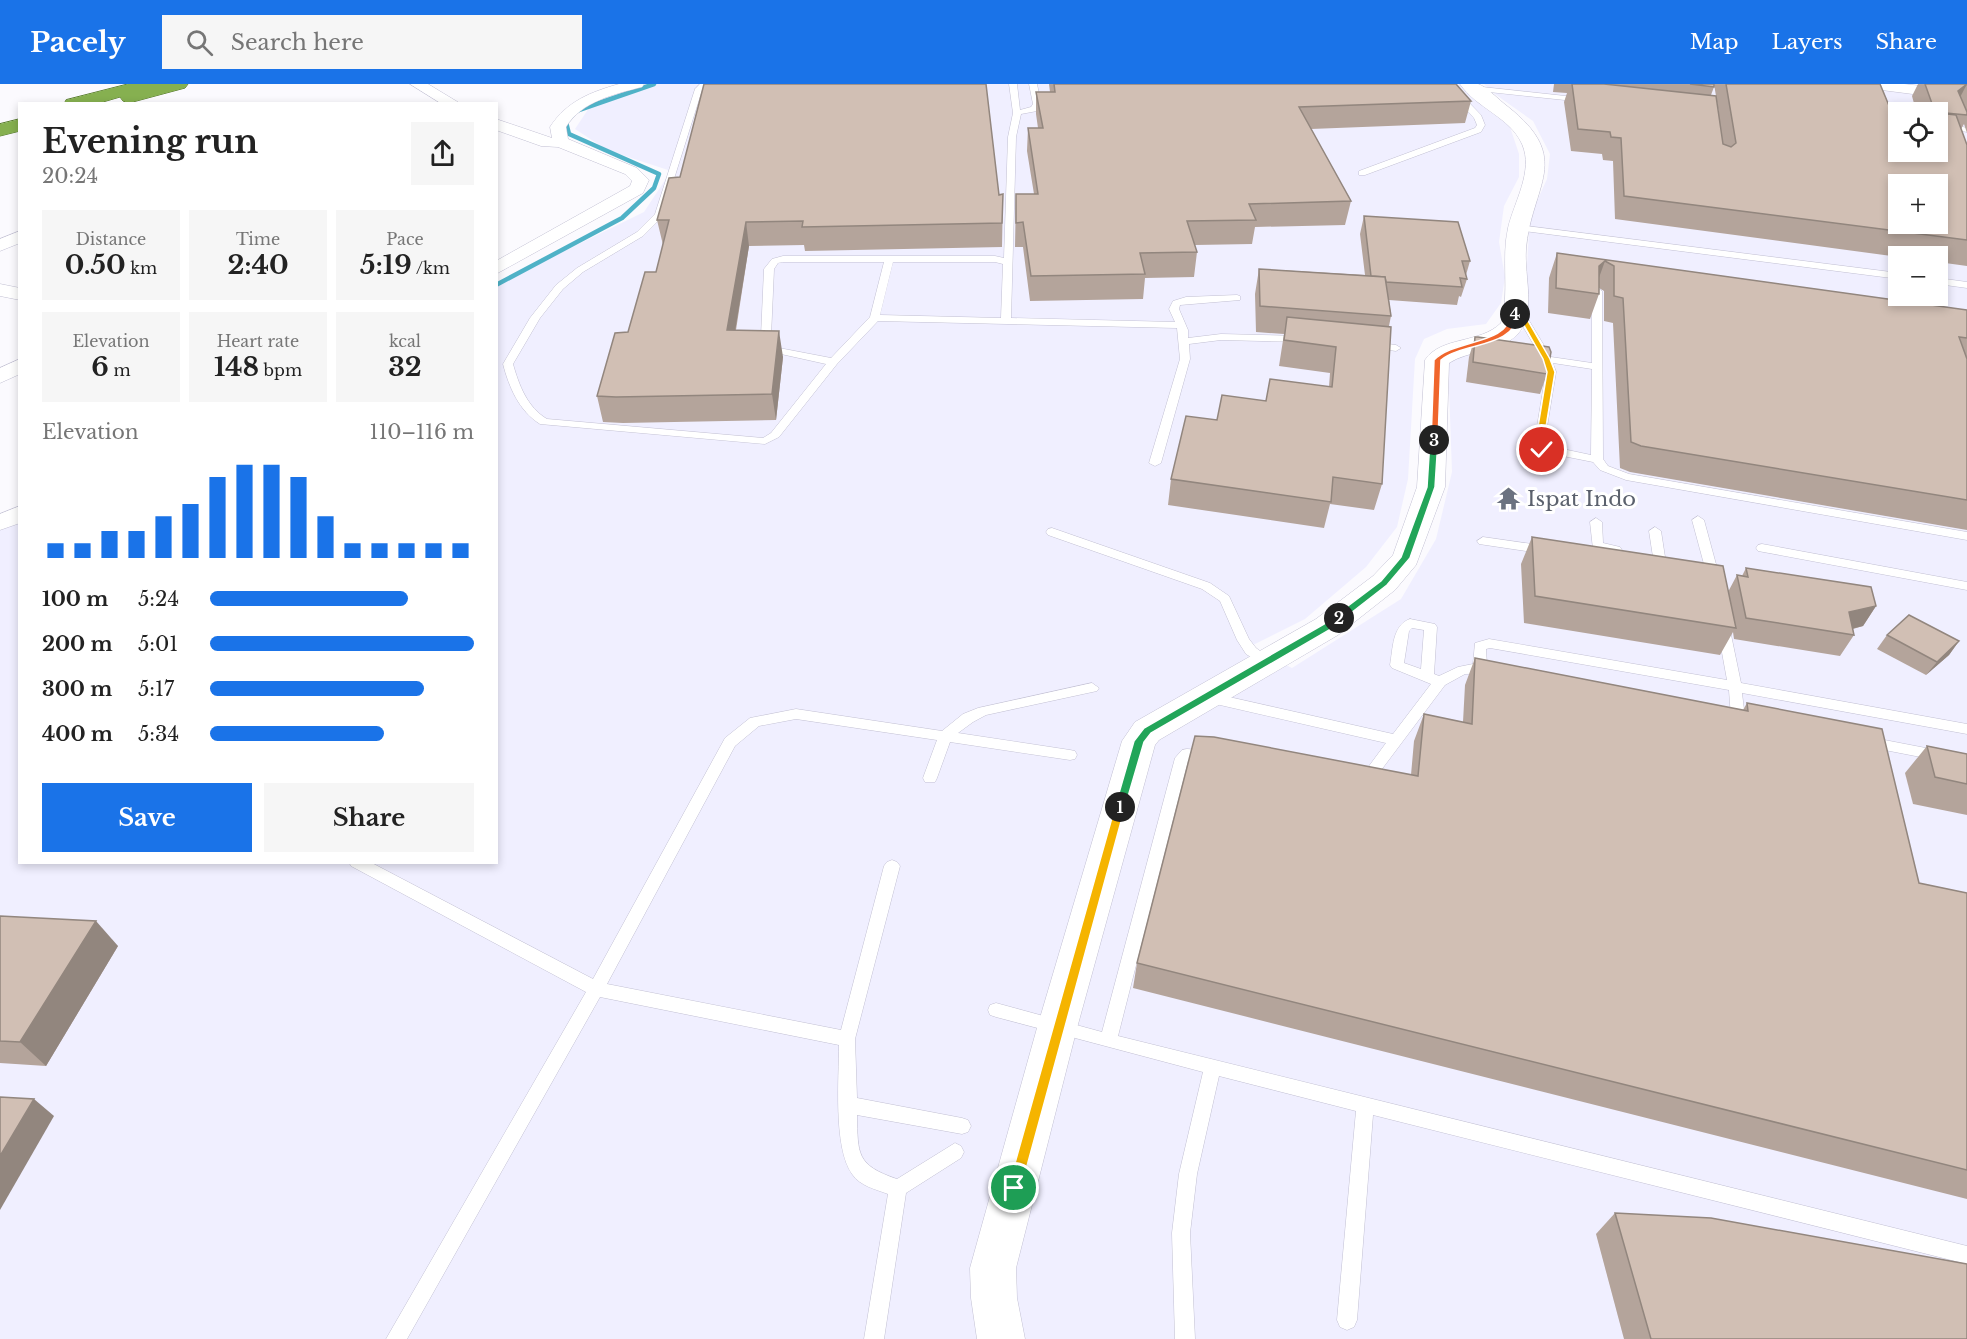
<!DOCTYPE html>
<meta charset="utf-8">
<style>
:root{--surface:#fff;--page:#f6f6f6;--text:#222;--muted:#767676;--accent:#1a73e8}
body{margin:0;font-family:"Libre Baskerville",serif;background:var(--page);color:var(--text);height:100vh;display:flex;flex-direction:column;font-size:22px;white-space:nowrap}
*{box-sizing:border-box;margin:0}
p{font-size:20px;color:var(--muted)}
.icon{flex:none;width:33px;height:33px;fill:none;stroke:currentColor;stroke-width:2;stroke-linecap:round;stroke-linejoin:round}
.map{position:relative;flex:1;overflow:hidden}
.drawer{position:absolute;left:18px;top:18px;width:480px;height:762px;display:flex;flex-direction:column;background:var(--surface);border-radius:0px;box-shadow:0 3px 9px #0003}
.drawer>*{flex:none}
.fabs{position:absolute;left:1888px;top:18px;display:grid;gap:12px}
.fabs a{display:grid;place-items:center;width:60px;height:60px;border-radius:0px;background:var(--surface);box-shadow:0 3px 9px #0003;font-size:30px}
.pin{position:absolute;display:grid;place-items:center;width:51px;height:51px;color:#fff;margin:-26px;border:3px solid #fff;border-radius:50%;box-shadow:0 2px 6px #0007}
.km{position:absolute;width:30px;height:30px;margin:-15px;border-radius:50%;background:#222;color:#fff;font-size:16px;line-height:30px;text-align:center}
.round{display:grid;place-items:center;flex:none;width:63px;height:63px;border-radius:0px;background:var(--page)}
.overview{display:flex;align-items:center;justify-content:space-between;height:102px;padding:0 24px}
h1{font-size:33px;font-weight:700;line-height:45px}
.figures{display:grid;grid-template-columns:repeat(3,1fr);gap:9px;height:102px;padding:6px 24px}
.figures div{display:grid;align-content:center;border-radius:0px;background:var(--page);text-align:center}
.figures b{font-size:26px;font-weight:700}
.figures small{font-size:16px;font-weight:400}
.figures p{font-size:16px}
.chart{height:168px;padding:12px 24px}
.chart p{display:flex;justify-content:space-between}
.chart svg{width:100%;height:108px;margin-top:6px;stroke:var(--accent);stroke-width:6}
.button{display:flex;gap:12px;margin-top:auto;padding:12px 24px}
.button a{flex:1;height:69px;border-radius:0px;background:var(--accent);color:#fff;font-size:24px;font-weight:700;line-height:69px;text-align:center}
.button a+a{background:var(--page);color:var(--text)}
ul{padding:0 24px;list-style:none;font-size:20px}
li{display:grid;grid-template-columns:96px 72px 1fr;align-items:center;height:45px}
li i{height:15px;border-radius:8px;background:var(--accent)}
header{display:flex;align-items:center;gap:36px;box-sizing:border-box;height:84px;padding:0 30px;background:var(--accent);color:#fff}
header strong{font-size:28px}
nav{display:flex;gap:33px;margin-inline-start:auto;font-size:21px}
.search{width:420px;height:54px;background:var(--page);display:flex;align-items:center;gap:15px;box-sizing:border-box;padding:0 21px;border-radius:0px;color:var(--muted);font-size:22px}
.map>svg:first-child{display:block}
.built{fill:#f0efff;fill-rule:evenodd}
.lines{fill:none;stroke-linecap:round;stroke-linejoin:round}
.stream{stroke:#4fb2c7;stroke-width:4.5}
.service-casing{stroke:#c2c0d3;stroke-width:1}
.minor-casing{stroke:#c2c0d3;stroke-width:1}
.tertiary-casing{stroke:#c2c0d3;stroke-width:1}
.trunk-casing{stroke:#527529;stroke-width:1}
.service{fill:#fff;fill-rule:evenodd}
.minor{fill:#fff;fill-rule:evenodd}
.tertiary{fill:#fff;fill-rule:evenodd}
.trunk{fill:#86b050;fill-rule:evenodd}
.wall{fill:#b4a49b;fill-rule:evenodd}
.shaded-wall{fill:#92867e}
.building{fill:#d1bfb4;stroke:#92867e;stroke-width:1.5;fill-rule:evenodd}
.split-1{fill:#f5b400;stroke:#fff;stroke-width:1.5}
.split-2{fill:#22a559;stroke:#fff;stroke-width:1.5}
.split-3{fill:#22a559;stroke:#fff;stroke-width:1.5}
.split-4{fill:#f0652b;stroke:#fff;stroke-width:1.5}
.split-5{fill:#f5b400;stroke:#fff;stroke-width:1.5}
.labels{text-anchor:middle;stroke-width:6;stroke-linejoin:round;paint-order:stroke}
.worship-label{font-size:21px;fill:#5b616d;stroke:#fff;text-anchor:start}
</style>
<header>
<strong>Pacely</strong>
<div class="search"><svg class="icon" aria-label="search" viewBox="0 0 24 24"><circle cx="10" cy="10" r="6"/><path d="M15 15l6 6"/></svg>Search here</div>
<nav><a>Map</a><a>Layers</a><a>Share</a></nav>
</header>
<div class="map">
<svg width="1967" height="1255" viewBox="0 0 1967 1255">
<rect width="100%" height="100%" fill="#fbfafe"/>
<path class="built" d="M 640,0 L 1462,0 L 1509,40 L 1519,70 L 1519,93 L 1504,122 L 1499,158 L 1505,193 L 1501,219 L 1486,240 L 1447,245 L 1424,255 L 1415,275 L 1408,395 L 1397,443 L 1366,483 L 1305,535 L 1249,563 L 1292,584 L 1401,515 L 1436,455 L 1452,388 L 1448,275 L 1510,256 L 1523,246 L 1530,132 L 1547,95 L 1550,70 L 1533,37 L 1492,8 L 1484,0 L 1904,0 L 1967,12 L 1967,1255 L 0,1255 L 0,446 L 19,438 L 20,778 L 496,778 L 497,200 L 644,128 L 671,87 L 607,66 L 575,45 L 595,15 ZM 1899,28 L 1938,28 L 1938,68 L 1899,68 ZM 1899,100 L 1938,100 L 1938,140 L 1899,140 ZM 1899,172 L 1938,172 L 1938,212 L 1899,212 Z"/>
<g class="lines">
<polyline class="stream" points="496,201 622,134 654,104 659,90 569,50 566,38 576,27 654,0"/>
<defs>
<g id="service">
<path d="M 700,0 L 708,0 L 702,6 L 662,133 L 643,152 L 583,188 L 563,205 L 540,234 L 513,280 C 519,301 527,323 547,335 L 763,354 L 771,349 L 826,280 L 772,268 L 765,263 L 761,252 L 764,185 L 772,175 L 783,172 L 995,172 L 1004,174 L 1008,53 L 1013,29 L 1009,0 L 1017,0 L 1020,26 L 1031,23 L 1033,20 L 1029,0 L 1037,0 L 1041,20 L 1037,27 L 1021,30 L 1016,53 L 1011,234 L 1175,238 L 1169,225 L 1173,217 L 1186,213 L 1237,211 L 1240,212 L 1240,216 L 1180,221 L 1179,225 L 1188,246 L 1188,254 L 1221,250 L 1302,252 L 1307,255 L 1302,258 L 1221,256 L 1189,260 L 1190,275 L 1161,379 L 1155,382 L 1149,379 L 1180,275 L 1177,244 L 878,237 L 837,280 L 779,353 L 765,360 L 540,340 C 519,327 509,303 503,280 L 530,234 L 556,201 L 577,184 L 637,148 L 655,130 L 695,5 ZM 783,178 L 884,178 L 870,233 L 831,274 L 779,264 L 773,260 L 771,252 L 774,185 L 778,179 ZM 893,178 L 995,178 L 1003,180 L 1001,234 L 880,231 Z"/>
<polygon points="1443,0 1451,0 1481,31 1485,41 1481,48 1365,91 1359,91 1359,87 1475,44 1477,41 1474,34"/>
<polygon points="1473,2 1584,14 1588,16 1584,18 1470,6 1470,2"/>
<polygon points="1959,42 1967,44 1967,48 1956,46 1955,44"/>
<polygon points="1519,141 1899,189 1899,195 1516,146 1515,144"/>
<polygon points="1938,194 1967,198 1967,204 1938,200"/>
<path d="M 1597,204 L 1602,207 L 1603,375 L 1608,382 L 1629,390 L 1967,448 L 1967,456 L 1626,396 L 1600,386 L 1593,378 L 1538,367 L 1534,361 L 1546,288 L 1542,275 L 1511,222 L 1519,220 L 1551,273 L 1592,279 L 1592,207 ZM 1553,279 L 1592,285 L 1591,371 L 1544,361 L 1556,288 Z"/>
<polygon points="1372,258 1396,261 1401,264 1396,267 1368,263 1367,261"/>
<polygon points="1698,432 1704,436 1720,495 1718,498 1710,498 1708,495 1692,436"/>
<polygon points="1596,434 1602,438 1603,459 1620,463 1622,466 1620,469 1616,470 1593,465 1590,438"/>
<polygon points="1655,443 1661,447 1665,473 1659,477 1653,473 1649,447"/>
<polygon points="1052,444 1210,499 1229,512 1249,555 1256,564 1274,577 1272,580 1262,580 1246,570 1237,556 1220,517 1202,505 1048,451 1046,448 1048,445"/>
<polygon points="1483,453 1546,462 1552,466 1546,470 1479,460 1477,457"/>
<polygon points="1762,460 1967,498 1967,506 1758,467 1756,464 1758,461"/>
<path d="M 1410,535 L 1435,540 L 1437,543 L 1434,590 L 1439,592 L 1458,583 L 1473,580 L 1475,559 L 1489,555 L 1727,596 L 1717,541 L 1723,537 L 1729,541 L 1741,599 L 1967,640 L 1967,650 L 1742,609 L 1745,634 L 1738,639 L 1731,634 L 1729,606 L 1490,564 L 1486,565 L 1487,581 L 1493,583 L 1495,586 L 1493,589 L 1465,590 L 1445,601 L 1370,701 L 1360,701 L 1358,697 L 1386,659 L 1207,618 L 1200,613 L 1207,608 L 1393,650 L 1431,600 L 1392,584 L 1390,581 C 1393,565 1392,541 1410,535 ZM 1412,544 L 1424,546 L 1421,585 L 1404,579 L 1409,547 Z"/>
<path d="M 1092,599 L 1099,604 L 1097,607 L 986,631 L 973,638 L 958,649 L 1070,666 L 1075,667 L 1077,671 L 1075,675 L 1070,676 L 950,658 L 937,694 L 935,698 L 925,698 L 923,694 L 937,656 L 796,635 L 759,642 L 735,662 L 607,900 L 841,946 L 884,782 L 887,778 L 892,776 L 897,778 L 900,782 L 855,955 L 857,1014 L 962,1034 L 968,1036 L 971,1042 L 968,1048 L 962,1050 L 857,1031 C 858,1070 856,1081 897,1095 L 955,1059 L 961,1062 L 964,1068 L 961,1074 L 906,1109 L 884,1255 L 864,1255 L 888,1110 C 875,1105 860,1102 852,1090 C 833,1063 839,994 839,961 L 600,913 L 407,1255 L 386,1255 L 586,908 L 351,782 L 349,778 L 370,778 L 593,895 L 725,654 L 750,634 L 796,625 L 942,647 L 963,630 L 978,624 Z"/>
<polygon points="1869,653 1967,672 1967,682 1864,662 1862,658 1864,654"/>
<polygon points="1187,665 1213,667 1215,671 1213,675 1188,677 1118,952 1967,1162 1967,1180 1373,1031 1357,1236 1354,1243 1347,1246 1340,1243 1337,1236 1356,1027 1219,992 1197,1090 1190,1149 1195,1255 1175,1255 1172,1149 1179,1090 1203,988 996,933 990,931 988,926 990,921 996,919 1102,948 1175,674 1182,666"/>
</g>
<g id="minor">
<polygon points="410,0 428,0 461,20 442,20"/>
<path d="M 619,0 L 644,0 L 642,3 C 615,10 582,17 566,43 L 568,55 L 637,84 L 649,96 L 643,109 L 496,190 L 496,177 L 630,102 L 632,97 L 625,90 L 558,63 L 541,62 L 496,46 L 496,35 L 552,54 L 550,43 C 567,17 591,8 619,0 Z"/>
<polygon points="1859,0 1904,0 1967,7 1967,17 1866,4"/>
<polygon points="20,147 20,159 0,167 0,155"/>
<polygon points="0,200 20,204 20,216 0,212"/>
<polygon points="20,275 20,290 0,299 0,284"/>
<polygon points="20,422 20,439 0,446 0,430"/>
</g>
<path id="tertiary" d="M 1460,0 C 1465,0 1473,0 1478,0 C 1487,3 1499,16 1507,22 C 1575,75 1531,101 1526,166 C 1524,193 1537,229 1517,251 C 1500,268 1469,266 1449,279 L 1445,403 L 1416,481 L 1395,506 L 1338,551 L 1159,656 L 1155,661 L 1077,944 L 1016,1184 L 1017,1214 L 1025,1255 L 977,1255 L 971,1214 L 970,1184 L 1037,944 L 1122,657 L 1135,638 L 1316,535 L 1373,492 L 1393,471 L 1417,403 L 1425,276 C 1441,252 1480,260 1501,239 C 1510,209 1501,175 1508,144 C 1514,118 1534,87 1522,60 C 1510,33 1476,24 1460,0 Z"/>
<g id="trunk">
<polygon points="128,0 188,0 185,4 129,19 123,17 120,13 96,20 64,20 66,16"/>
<polygon points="20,35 20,47 0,52 0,40"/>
</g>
</defs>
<use href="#service" class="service-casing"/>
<use href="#minor" class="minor-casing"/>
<use href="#tertiary" class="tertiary-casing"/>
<use href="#trunk" class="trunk-casing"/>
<use href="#service" class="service"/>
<use href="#minor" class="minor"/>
<use href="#tertiary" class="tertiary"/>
<use href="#trunk" class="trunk"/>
</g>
<g class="wall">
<polygon points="1049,0 1456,0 1471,17 1465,39 1311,45 1351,117 1345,141 1255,143 1252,160 1195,161 1197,168 1194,193 1145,194 1143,215 1030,217 1023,163 1015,163 1016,110 1034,110 1027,67 1028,44 1038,44 1036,30 1036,8 1050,8"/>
<path d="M 1554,0 L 1714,0 L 1714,3 L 1711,11 L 1719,30 L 1714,0 L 1880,0 L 1890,24 L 1916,27 L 1912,12 L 1918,0 L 1967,0 L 1967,49 L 1964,40 L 1961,45 L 1967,61 L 1967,182 L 1938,178 L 1938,172 L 1899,173 L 1615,135 L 1613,77 L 1603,76 L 1602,70 L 1571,67 L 1564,18 L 1567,9 L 1553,8 ZM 1899,28 L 1938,28 L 1938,68 Z"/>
<polygon points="680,93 1003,110 1002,163 805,167 804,161 749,162 736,246 783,273 776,336 623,339 603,338 597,312 628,248 656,188 663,161 657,136"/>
<polygon points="1364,132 1470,177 1466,191 1467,195 1461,213 1459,212 1457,221 1389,216 1391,232 1389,242 1382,400 1374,426 1330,420 1324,444 1168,421 1171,395 1217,336 1266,317 1329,303 1330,289 1279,282 1284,250 1256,248 1255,210 1259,185 1365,191 1360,150"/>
<polygon points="1557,169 1967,226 1967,446 1630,388 1620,384 1613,239 1604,237 1604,207 1599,204 1599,210 1590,235 1548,229 1549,194"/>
<polygon points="1475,253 1547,290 1540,310 1466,298 1469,273"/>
<polygon points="1532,453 1728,508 1737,491 1742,492 1746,484 1876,522 1863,542 1853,545 1854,551 1840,572 1734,555 1733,548 1720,571 1524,539 1521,480"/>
<polygon points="1887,551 1959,557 1949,571 1926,591 1877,565"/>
<polygon points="1475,574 1743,626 1747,619 1919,799 1967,809 1967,1115 1133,904 1137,879 1411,691 1414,657 1424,630 1463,638 1465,601"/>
<polygon points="1927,662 1967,670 1967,731 1913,720 1905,689"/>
<polygon points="0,832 118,862 46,982 0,979"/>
<polygon points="1615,1129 1967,1255 1624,1255 1596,1150"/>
</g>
<g class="shaded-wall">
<polygon points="1967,0 1956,21 1958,7"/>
<polygon points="746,138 749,162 731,272 727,246"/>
<polygon points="1605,177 1596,202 1599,182"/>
<polygon points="779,247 783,273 776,336 772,310"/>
<polygon points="1876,522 1863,542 1835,549 1849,528"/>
<polygon points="1959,557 1949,571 1926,591 1937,578"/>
<polygon points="96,837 118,862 46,982 20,958"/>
<polygon points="34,1015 54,1032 0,1126 0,1072"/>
</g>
<g class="building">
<polygon points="704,0 986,0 999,111 1003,110 1002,139 802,143 803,137 746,138 727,246 779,247 772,310 616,313 597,312 615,249 628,248 645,188 656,188 669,136 657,136 669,94 680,93"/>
<polygon points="1054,0 1456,0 1471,17 1299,23 1351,117 1249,120 1256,136 1187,137 1197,168 1140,169 1145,190 1031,192 1023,138 1016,139 1016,110 1038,110 1028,44 1043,44 1036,8 1055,8"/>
<path d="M 1572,0 L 1604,0 L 1716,12 L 1723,60 L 1731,63 L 1736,59 L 1726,0 L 1880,0 L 1890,24 L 1930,28 L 1899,28 L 1899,68 L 1938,68 L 1938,29 L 1956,31 L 1967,61 L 1967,156 L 1624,112 L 1621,54 L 1611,53 L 1610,48 L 1578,45 ZM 1899,100 L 1938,100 L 1938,140 L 1899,140 Z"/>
<polygon points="1690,0 1714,0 1714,3"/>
<polygon points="1925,0 1967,0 1958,7 1967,28 1967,31 1935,28"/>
<polygon points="1364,132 1458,138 1470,177 1462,177 1467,195 1460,194 1462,203 1386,198 1385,193 1371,192"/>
<polygon points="1557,169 1967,226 1967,254 1959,253 1967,275 1967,416 1641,362 1631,358 1623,214 1614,212 1614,182 1605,177 1599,182 1599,210 1556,204"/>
<polygon points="1259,185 1385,193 1391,232 1260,222"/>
<polygon points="1287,233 1391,243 1382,400 1333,393 1331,418 1171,395 1186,332 1217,336 1222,311 1266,317 1270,295 1332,303 1336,263 1284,256"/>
<polygon points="1475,253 1478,253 1549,263 1551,268 1547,290 1473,278"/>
<polygon points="1532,453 1723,482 1736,544 1535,512"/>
<polygon points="1746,484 1871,503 1876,522 1849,528 1854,551 1746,534 1737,491 1748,493"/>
<polygon points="1909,531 1959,557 1937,578 1887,551"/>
<polygon points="1475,574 1748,627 1747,619 1882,645 1919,799 1967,809 1967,1086 1137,879 1195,652 1214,653 1418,692 1424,630 1472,640"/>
<polygon points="1927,662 1967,670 1967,700 1935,693"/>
<polygon points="0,832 96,837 20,958 0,957"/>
<polygon points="0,1013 34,1015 0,1072"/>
<polygon points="1615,1129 1711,1134 1967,1180 1967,1255 1651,1255"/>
</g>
<polygon class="split-1" points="1120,719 1125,723 1021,1104 1019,1109 1014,1110 1010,1109 1008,1104 1115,723"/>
<polygon class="split-2" points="1336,531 1344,534 1331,545 1151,649 1144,658 1125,723 1124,726 1116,726 1115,723 1134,657 1144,644 1324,540"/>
<polygon class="split-3" points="1434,354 1438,356 1435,403 1410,474 1387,501 1342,536 1336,536 1336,531 1381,497 1401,473 1427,403 1430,356"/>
<path class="split-4" d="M 1515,228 L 1518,230 C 1515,264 1464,258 1441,276 L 1438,356 L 1431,358 L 1434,276 C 1454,255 1508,261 1511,230 Z"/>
<polygon class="split-5" points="1516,219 1519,221 1550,275 1555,288 1543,361 1546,366 1542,368 1535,361 1547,288 1543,275 1518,231 1511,230 1512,221"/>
<defs>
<symbol id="temple-bare" viewBox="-9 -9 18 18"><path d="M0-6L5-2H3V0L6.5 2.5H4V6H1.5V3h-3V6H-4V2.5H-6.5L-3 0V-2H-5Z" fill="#6b7280" stroke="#fff" stroke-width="2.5" paint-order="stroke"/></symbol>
</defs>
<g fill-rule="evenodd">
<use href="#temple-bare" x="1492" y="398" width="33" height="33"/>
</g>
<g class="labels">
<g class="worship-label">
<text x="1527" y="422">Ispat Indo</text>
</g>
</g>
</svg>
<div class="fabs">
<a><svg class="icon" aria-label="locate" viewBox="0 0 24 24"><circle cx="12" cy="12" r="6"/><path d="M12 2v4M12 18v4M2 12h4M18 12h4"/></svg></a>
<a>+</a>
<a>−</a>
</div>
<div class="pin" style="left:1014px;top:1104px;background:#1e9e55"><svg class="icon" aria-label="arrive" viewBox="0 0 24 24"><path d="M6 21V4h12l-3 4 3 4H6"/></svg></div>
<div class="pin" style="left:1542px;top:366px;background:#d93025"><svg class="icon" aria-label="check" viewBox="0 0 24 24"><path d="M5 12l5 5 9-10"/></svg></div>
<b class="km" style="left:1120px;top:723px">1</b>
<b class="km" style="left:1339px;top:534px">2</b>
<b class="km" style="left:1434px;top:356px">3</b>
<b class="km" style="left:1515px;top:230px">4</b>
<section class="drawer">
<div class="overview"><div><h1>Evening run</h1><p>20:24</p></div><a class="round"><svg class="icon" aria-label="share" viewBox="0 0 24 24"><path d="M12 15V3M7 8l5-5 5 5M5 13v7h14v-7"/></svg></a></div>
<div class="figures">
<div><p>Distance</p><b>0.50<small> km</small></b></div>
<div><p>Time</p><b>2:40</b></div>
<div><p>Pace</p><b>5:19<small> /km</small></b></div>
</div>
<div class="figures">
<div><p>Elevation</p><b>6<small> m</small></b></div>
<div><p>Heart rate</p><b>148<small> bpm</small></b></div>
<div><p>kcal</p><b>32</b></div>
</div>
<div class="chart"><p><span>Elevation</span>110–116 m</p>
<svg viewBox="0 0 160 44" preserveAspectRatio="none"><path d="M5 44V38M15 44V38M25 44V33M35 44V33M45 44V27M55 44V22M65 44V11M75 44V6M85 44V6M95 44V11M105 44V27M115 44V38M125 44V38M135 44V38M145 44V38M155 44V38"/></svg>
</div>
<ul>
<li><b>100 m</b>5:24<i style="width:75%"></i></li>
<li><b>200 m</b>5:01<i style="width:100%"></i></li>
<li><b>300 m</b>5:17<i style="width:81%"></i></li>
<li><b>400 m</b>5:34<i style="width:66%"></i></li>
</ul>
<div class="button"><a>Save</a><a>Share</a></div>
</section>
</div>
